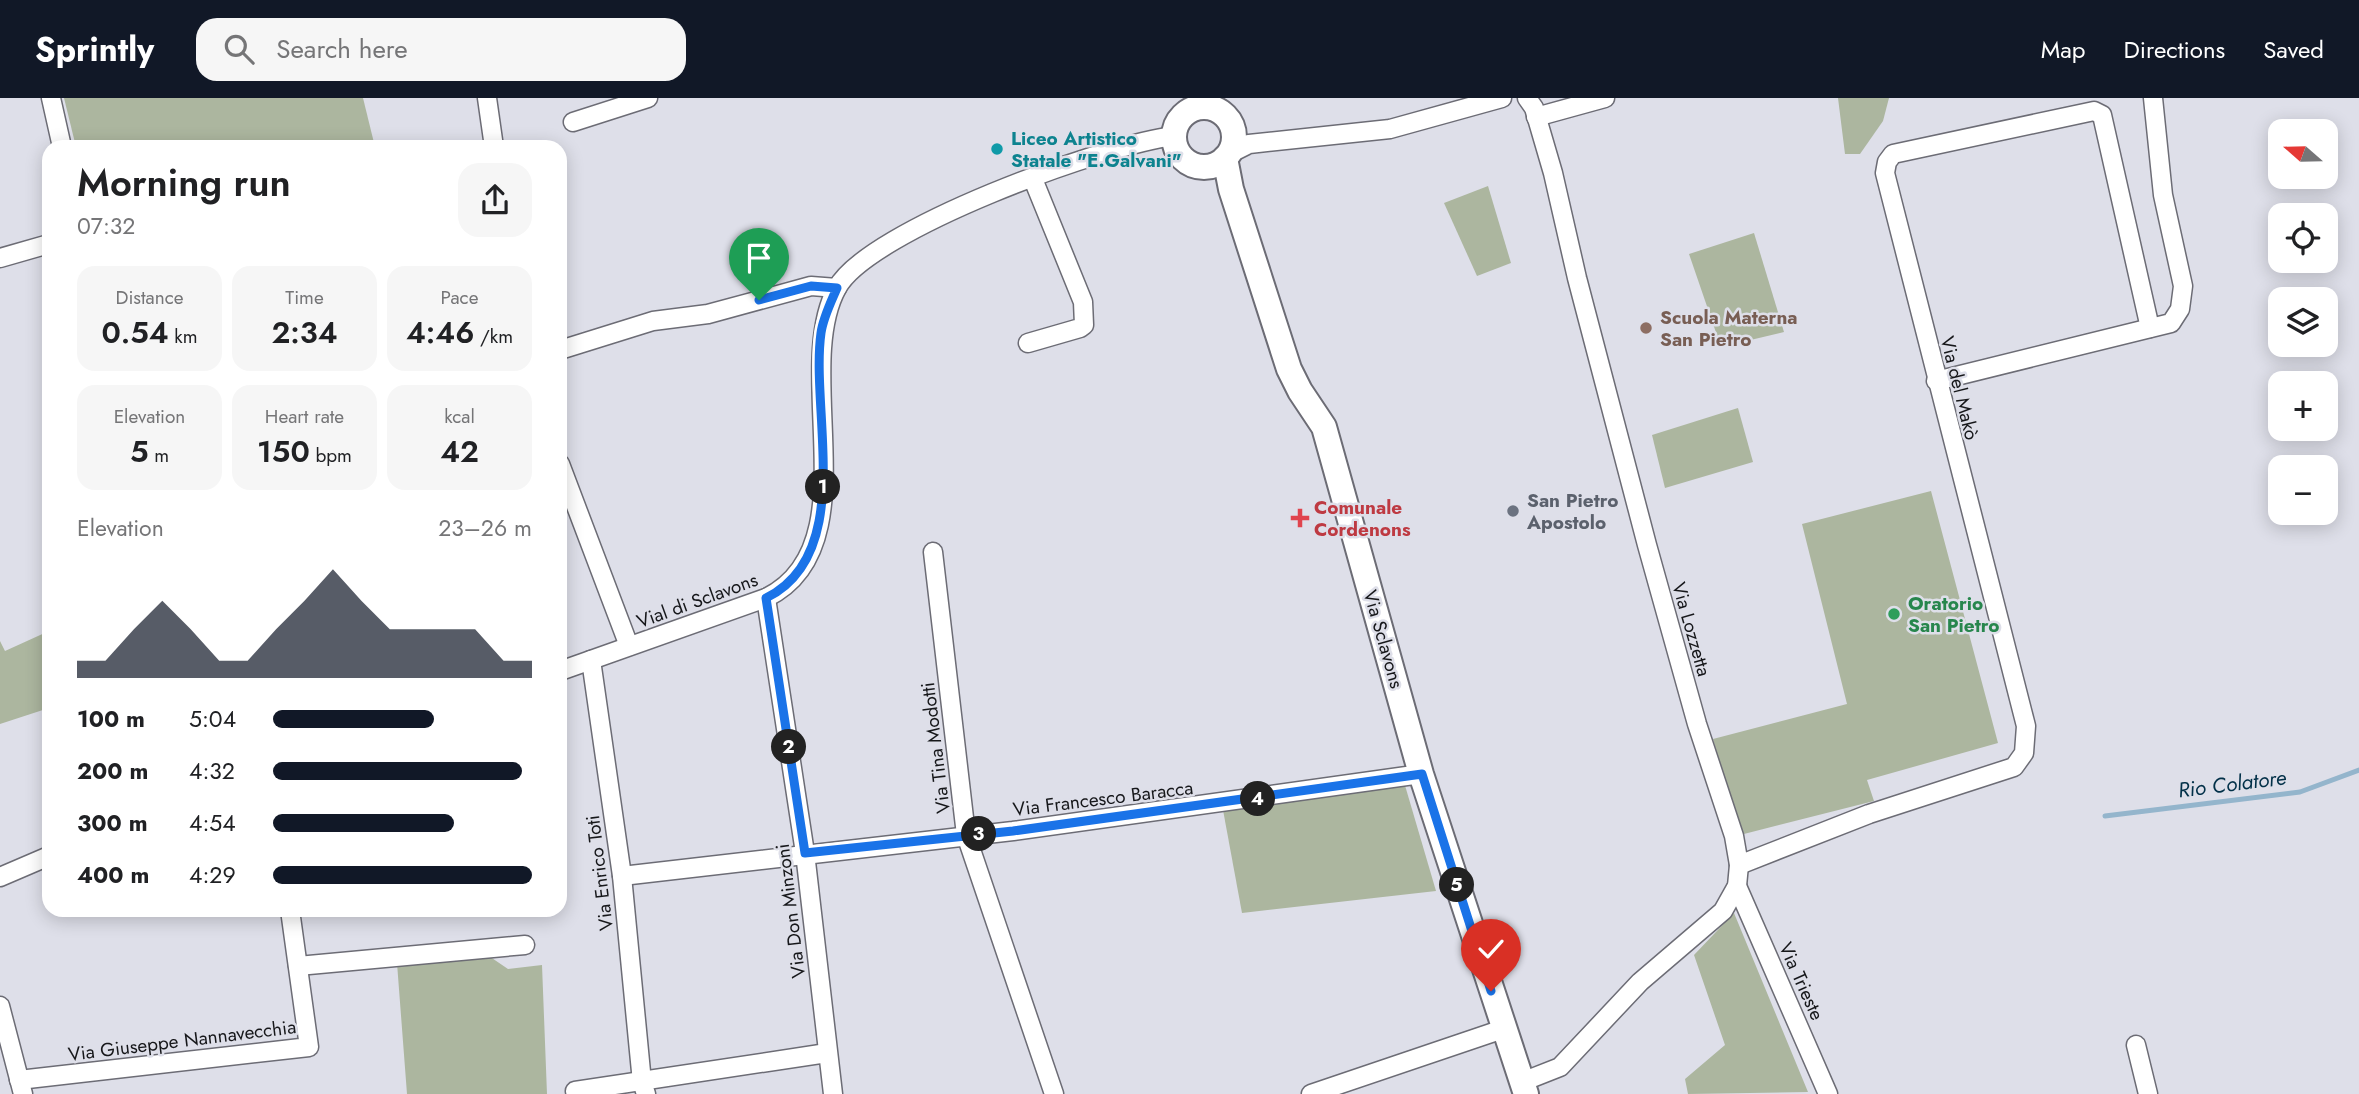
<!DOCTYPE html>
<meta charset="utf-8">
<style>
:root{--surface:#fff;--page:#f6f6f6;--text:#202124;--muted:#757577;--accent:#111827}
body{margin:0;font-family:Jost,sans-serif;background:var(--page);color:var(--text);height:100vh;display:flex;flex-direction:column;font-size:26px;white-space:nowrap}
*{box-sizing:border-box;margin:0}
p{font-size:23px;color:var(--muted)}
.icon{flex:none;width:38px;height:38px;fill:none;stroke:currentColor;stroke-width:2;stroke-linecap:round;stroke-linejoin:round}
.map{position:relative;flex:1;overflow:hidden}
.side{position:absolute;left:42px;top:42px;width:525px;height:777px;display:flex;flex-direction:column;background:var(--surface);border-radius:21px;box-shadow:0 4px 18px #0003}
.side>*{flex:none}
.needle{width:46px;rotate:290deg}
.controls{position:absolute;left:2268px;top:21px;display:grid;gap:14px}
.controls a{display:grid;place-items:center;width:70px;height:70px;border-radius:14px;background:var(--surface);box-shadow:0 4px 18px #0003;font-size:35px}
.pin{position:absolute;display:grid;place-items:center;width:60px;height:60px;color:#fff;margin:-72px -30px;border-radius:50% 50% 50% 0;rotate:-45deg;box-shadow:0 0 7px #0007}
.pin .icon{rotate:45deg}
.km{position:absolute;width:35px;height:35px;margin:-18px;border-radius:50%;background:#222;color:#fff;font-size:19px;line-height:35px;text-align:center}
.round{display:grid;place-items:center;flex:none;width:74px;height:74px;border-radius:21px;background:var(--page)}
.overview{display:flex;align-items:center;justify-content:space-between;height:119px;padding:0 35px}
h1{font-size:38px;font-weight:600;line-height:52px}
.figures{display:grid;grid-template-columns:repeat(3,1fr);gap:10px;height:119px;padding:7px 35px}
.figures div{display:grid;align-content:center;border-radius:18px;background:var(--page);text-align:center}
.figures b{font-size:30px;font-weight:600}
.figures small{font-size:19px;font-weight:400}
.figures p{font-size:19px}
.chart{height:196px;padding:14px 35px}
.chart p{display:flex;justify-content:space-between}
.chart svg{width:100%;height:126px;margin-top:7px;fill:var(--accent);opacity:.7}
ul{padding:0 35px;list-style:none;font-size:23px}
li{display:grid;grid-template-columns:112px 84px 1fr;align-items:center;height:52px}
li i{height:18px;border-radius:9px;background:var(--accent)}
header{display:flex;align-items:center;gap:42px;box-sizing:border-box;height:98px;padding:0 35px;background:var(--accent);color:#fff}
header strong{font-size:33px}
nav{display:flex;gap:38px;margin-inline-start:auto;font-size:24px}
.search{width:490px;height:63px;background:var(--page);display:flex;align-items:center;gap:18px;box-sizing:border-box;padding:0 24px;border-radius:21px;color:var(--muted);font-size:26px}
.map>svg:first-child{display:block}
.green{fill:#acb69f}
.lines{fill:none;stroke-linecap:round;stroke-linejoin:round}
.stream{stroke:#94b5cc;stroke-width:5}
.street-casing{stroke:#6c6c75;stroke-width:21}
.secondary-casing{stroke:#6c6c75;stroke-width:28}
.street{stroke:#fff;stroke-width:18}
.secondary{stroke:#fff;stroke-width:24}
.route-casing{stroke:#fff;stroke-width:14}
.route{stroke:#1a73e8;stroke-width:9}
.culture-dot{fill:#0f9aa8;stroke:#dedfe9;stroke-width:2.5}
.education-dot{fill:#8d6e63;stroke:#dedfe9;stroke-width:2.5}
.worship-dot{fill:#6b7280;stroke:#dedfe9;stroke-width:2.5}
.health-dot{fill:#e0444e;stroke:#dedfe9;stroke-width:2.5}
.leisure-dot{fill:#2e9e5b;stroke:#dedfe9;stroke-width:2.5}
.labels{text-anchor:middle;stroke-width:5;stroke-linejoin:round;paint-order:stroke}
.culture-label{font-size:19px;font-weight:bold;fill:#0d838f;stroke:#dedfe9;text-anchor:start}
.education-label{font-size:19px;font-weight:bold;fill:#785e54;stroke:#dedfe9;text-anchor:start}
.street-label{font-size:19px;fill:#16171a;stroke:#dedfe9}
.worship-label{font-size:19px;font-weight:bold;fill:#5b616d;stroke:#dedfe9;text-anchor:start}
.health-label{font-size:19px;font-weight:bold;fill:#be3a42;stroke:#dedfe9;text-anchor:start}
.leisure-label{font-size:19px;font-weight:bold;fill:#27864d;stroke:#dedfe9;text-anchor:start}
.water-label{font-size:21px;font-style:italic;fill:#023048;stroke:#dedfe9}
</style>
<header>
<strong>Sprintly</strong>
<div class="search"><svg class="icon" aria-label="search" viewBox="0 0 24 24"><circle cx="10" cy="10" r="6"/><path d="M15 15l6 6"/></svg>Search here</div>
<nav><a>Map</a><a>Directions</a><a>Saved</a></nav>
</header>
<div class="map">
<svg width="2359" height="996" viewBox="0 0 2359 996">
<rect width="100%" height="100%" fill="#dedfe9"/>
<g class="green">
<polygon points="64,0 363,0 375,49 76,49"/>
<polygon points="1838,0 1889,0 1883,23 1860,56 1845,56"/>
<polygon points="1488,88 1511,165 1477,178 1444,105"/>
<polygon points="1754,135 1784,234 1721,249 1689,156"/>
<polygon points="1738,310 1753,364 1665,390 1652,337"/>
<polygon points="1931,393 1998,645 1867,682 1874,703 1740,737 1713,641 1847,606 1802,426"/>
<polygon points="49,533 49,610 0,626 0,543 5,553"/>
<polygon points="1404,684 1436,793 1242,815 1223,712"/>
<polygon points="1734,815 1808,994 1688,996 1685,981 1725,947 1694,857"/>
<polygon points="483,854 508,871 542,867 547,996 407,996 397,865"/>
</g>
<g class="lines">
<polyline class="stream" points="2105,718 2300,694 2359,672"/>
<defs>
<g id="street">
<polyline points="51,0 62,49"/>
<polyline points="487,0 494,49"/>
<polyline points="1536,19 1605,0"/>
<polyline points="573,24 648,0"/>
<polyline points="1229,56 1249,46 1390,31 1502,0"/>
<polyline points="0,160 49,146"/>
<polyline points="1028,245 1080,230 1084,227 1083,204 1033,81"/>
<polyline points="560,252 653,223 708,216 811,188 837,190"/>
<polyline points="1936,283 2171,225 2180,211 2183,188 2163,97 2153,0"/>
<polyline points="560,366 629,548"/>
<polyline points="933,454 966,737 1054,996"/>
<polyline points="766,500 805,755 833,996"/>
<polyline points="591,562 622,778 642,984 646,996"/>
<path d="M 560,573 L 766,500 C 871,449 791,274 837,190 C 868,132 1108,45 1175,38"/>
<polyline points="1739,767 1869,716 2014,669 2024,655 2026,628 1885,75 1887,64 1893,56 2094,13 2102,17 2150,230"/>
<polyline points="622,778 1013,733 1421,676"/>
<polyline points="0,779 49,758"/>
<polyline points="1737,788 1828,996"/>
<polyline points="298,868 525,847"/>
<polyline points="0,908 23,996"/>
<polyline points="2136,947 2148,996"/>
<polyline points="19,982 309,949 290,812"/>
<polyline points="1522,984 1560,969 1640,884 1723,813 1737,788 1739,767 1734,738 1697,626 1647,447 1577,180 1553,75 1534,10 1527,0"/>
<polyline points="575,993 827,955"/>
<polyline points="1311,996 1503,931"/>
</g>
<g id="secondary">
<circle cx="1204" cy="39" r="30"/>
<polyline points="1225,60 1231,91 1289,271 1300,293 1324,329 1421,676 1526,996"/>
</g>
</defs>
<use href="#street" class="street-casing"/>
<use href="#secondary" class="secondary-casing"/>
<use href="#street" class="street"/>
<use href="#secondary" class="secondary"/>
</g>
<g class="lines">
<defs>
<path id="route" d="M 759,202 L 811,188 L 837,190 C 831,204 823,220 821,235 C 810,313 856,456 766,500 L 805,755 L 1013,733 L 1422,676 L 1491,893"/>
</defs>
<use href="#route" class="route-casing"/>
<use href="#route" class="route"/>
</g>
<circle class="culture-dot" cx="997" cy="51" r="7"/>
<circle class="education-dot" cx="1646" cy="230" r="7"/>
<circle class="worship-dot" cx="1513" cy="413" r="7"/>
<path class="health-dot" d="M1296.5 409.5h7v7h7v7h-7v7h-7v-7h-7v-7h7z"/>
<circle class="leisure-dot" cx="1894" cy="516" r="7"/>
<g class="labels">
<g class="culture-label">
<text x="1011" y="47">Liceo Artistico<tspan x="1011" dy="22">Statale "E.Galvani"</tspan></text>
</g>
<g class="education-label">
<text x="1660" y="226">Scuola Materna<tspan x="1660" dy="22">San Pietro</tspan></text>
</g>
<g class="street-label">
<text transform="translate(1960 290) rotate(76)" y="7">Via del Makò</text>
<text transform="translate(697 502) rotate(-20)" y="7">Vial di Sclavons</text>
<text transform="translate(1692 531) rotate(74)" y="7">Via Lozzetta</text>
<text transform="translate(1384 541) rotate(74)" y="7">Via Sclavons</text>
<text transform="translate(935 650) rotate(-97)" y="7">Via Tina Modotti</text>
<text transform="translate(1103 700) rotate(-7)" y="7">Via Francesco Baracca</text>
<text transform="translate(599 775) rotate(-97)" y="7">Via Enrico Toti</text>
<text transform="translate(790 813) rotate(-97)" y="7">Via Don Minzoni</text>
<text transform="translate(1802 883) rotate(66)" y="7">Via Trieste</text>
<text transform="translate(182 942) rotate(-7)" y="7">Via Giuseppe Nannavecchia</text>
</g>
<g class="worship-label">
<text x="1527" y="409">San Pietro<tspan x="1527" dy="22">Apostolo</tspan></text>
</g>
<g class="health-label">
<text x="1314" y="416">Comunale<tspan x="1314" dy="22">Cordenons</tspan></text>
</g>
<g class="leisure-label">
<text x="1908" y="512">Oratorio<tspan x="1908" dy="22">San Pietro</tspan></text>
</g>
<g class="water-label">
<text transform="translate(2232 686) rotate(-7)" y="7">Rio Colatore</text>
</g>
</g>
</svg>
<div class="controls">
<a><svg class="needle" viewBox="-14 -14 28 28"><path d="M0-13l5 13h-10z" fill="#e53935"/><path d="M0 13l5-13h-10z" fill="#757577"/></svg></a>
<a><svg class="icon" aria-label="locate" viewBox="0 0 24 24"><circle cx="12" cy="12" r="6"/><path d="M12 2v4M12 18v4M2 12h4M18 12h4"/></svg></a>
<a><svg class="icon" aria-label="layers" viewBox="0 0 24 24"><path d="M12 4l9 5-9 5-9-5zM3 14l9 5 9-5"/></svg></a>
<a>+</a>
<a>−</a>
</div>
<div class="pin" style="left:759px;top:202px;background:#1e9e55"><svg class="icon" aria-label="arrive" viewBox="0 0 24 24"><path d="M6 21V4h12l-3 4 3 4H6"/></svg></div>
<div class="pin" style="left:1491px;top:893px;background:#d93025"><svg class="icon" aria-label="check" viewBox="0 0 24 24"><path d="M5 12l5 5 9-10"/></svg></div>
<b class="km" style="left:823px;top:389px">1</b>
<b class="km" style="left:789px;top:649px">2</b>
<b class="km" style="left:979px;top:736px">3</b>
<b class="km" style="left:1258px;top:701px">4</b>
<b class="km" style="left:1457px;top:787px">5</b>
<section class="side">
<div class="overview"><div><h1>Morning run</h1><p>07:32</p></div><a class="round"><svg class="icon" aria-label="share" viewBox="0 0 24 24"><path d="M12 15V3M7 8l5-5 5 5M5 13v7h14v-7"/></svg></a></div>
<div class="figures">
<div><p>Distance</p><b>0.54<small> km</small></b></div>
<div><p>Time</p><b>2:34</b></div>
<div><p>Pace</p><b>4:46<small> /km</small></b></div>
</div>
<div class="figures">
<div><p>Elevation</p><b>5<small> m</small></b></div>
<div><p>Heart rate</p><b>150<small> bpm</small></b></div>
<div><p>kcal</p><b>42</b></div>
</div>
<div class="chart"><p><span>Elevation</span>23–26 m</p>
<svg viewBox="0 0 160 44" preserveAspectRatio="none"><path d="M0 44V38L10 38L20 27L30 17L40 27L50 38L60 38L70 27L80 17L90 6L100 17L110 27L120 27L130 27L140 27L150 38L160 38V44z"/></svg>
</div>
<ul>
<li><b>100 m</b>5:04<i style="width:62%"></i></li>
<li><b>200 m</b>4:32<i style="width:96%"></i></li>
<li><b>300 m</b>4:54<i style="width:70%"></i></li>
<li><b>400 m</b>4:29<i style="width:100%"></i></li>
</ul>
</section>
</div>
